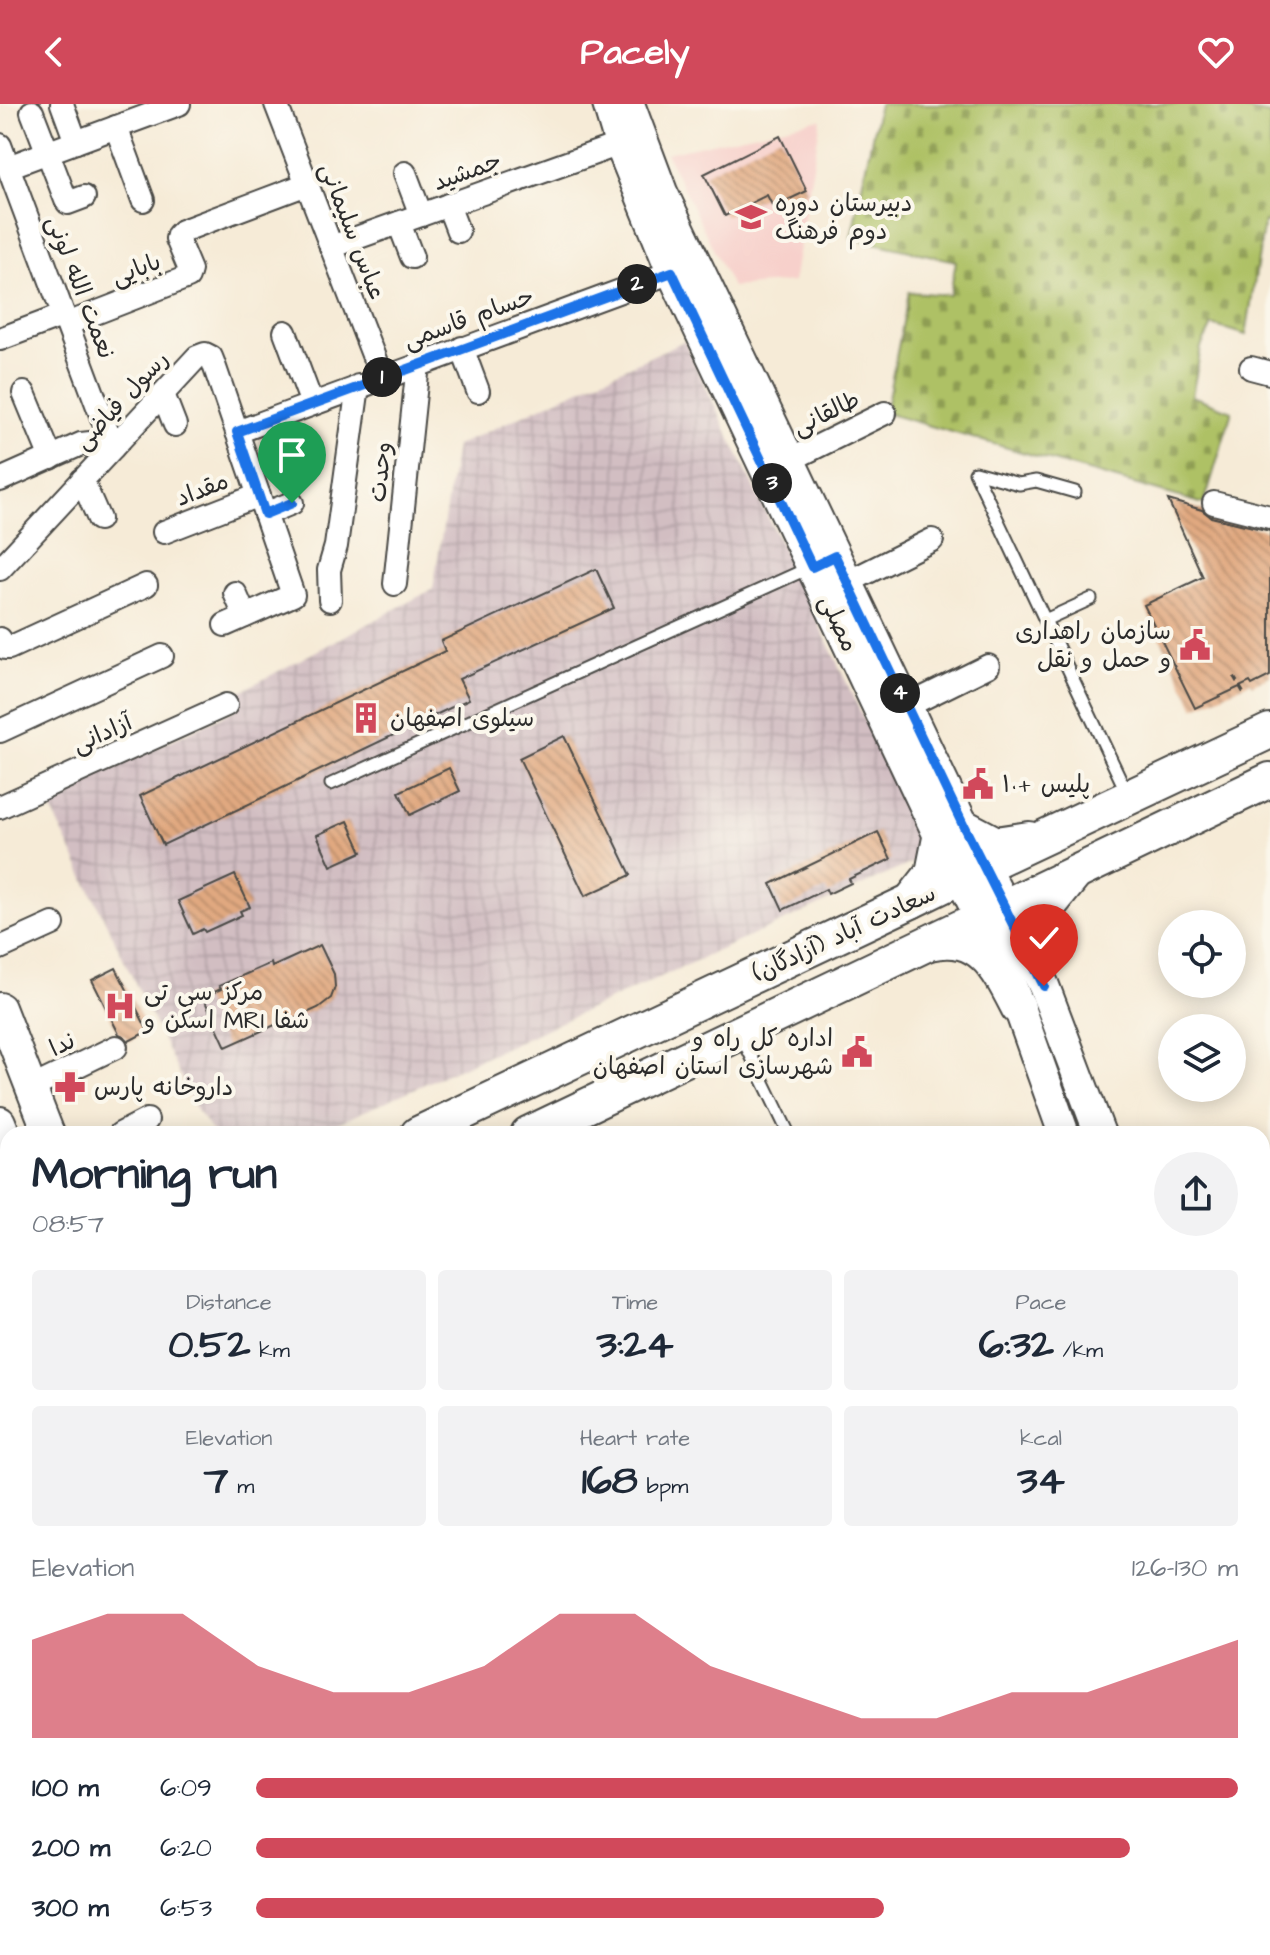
<!DOCTYPE html>
<meta charset="utf-8">
<style>
:root{--surface:#fff;--page:#f2f2f3;--text:#1f2937;--muted:#747a83;--accent:#d1495b}
body{margin:0;font-family:"Architects Daughter","Playpen Sans Arabic",sans-serif;background:var(--page);color:var(--text);height:100vh;display:flex;flex-direction:column;font-size:30px;white-space:nowrap}
*{box-sizing:border-box;margin:0}
p{font-size:26px;color:var(--muted)}
.icon{flex:none;width:44px;height:44px;fill:none;stroke:currentColor;stroke-width:2;stroke-linecap:round;stroke-linejoin:round}
.map{position:relative;flex:1;overflow:hidden}
.drawer{position:absolute;left:0px;top:1022px;width:1270px;height:830px;display:flex;flex-direction:column;background:var(--surface);border-radius:24px 24px 0 0;box-shadow:0 4px 20px #0003}
.drawer>*{flex:none}
.tools{position:absolute;left:1158px;top:806px;display:grid;gap:16px}
.tools a{display:grid;place-items:center;width:88px;height:88px;border-radius:50%;background:var(--surface);box-shadow:0 4px 20px #0003;font-size:40px}
.pin{position:absolute;display:grid;place-items:center;width:68px;height:68px;color:#fff;margin:-82px -34px;border-radius:50% 50% 50% 0;rotate:-45deg;box-shadow:0 0 8px #0007}
.pin .icon{rotate:45deg}
.km{position:absolute;width:40px;height:40px;margin:-20px;border-radius:50%;background:#222;color:#fff;font-size:22px;line-height:40px;text-align:center}
.round{display:grid;place-items:center;flex:none;width:84px;height:84px;border-radius:42px;background:var(--page)}
.head{display:flex;align-items:center;justify-content:space-between;height:136px;padding:0 32px}
h1{font-size:44px;font-weight:700;line-height:60px}
.figures{display:grid;grid-template-columns:repeat(3,1fr);gap:12px;height:136px;padding:8px 32px}
.figures div{display:grid;align-content:center;border-radius:8px;background:var(--page);text-align:center}
.figures b{font-size:40px;font-weight:700}
.figures small{font-size:22px;font-weight:400}
.figures p{font-size:22px}
.chart{height:224px;padding:16px 32px}
.chart p{display:flex;justify-content:space-between}
.chart svg{width:100%;height:144px;margin-top:8px;fill:var(--accent);opacity:.7}
ul{padding:0 32px;list-style:none;font-size:26px}
li{display:grid;grid-template-columns:128px 96px 1fr;align-items:center;height:60px}
li i{height:20px;border-radius:10px;background:var(--accent)}
header{display:flex;justify-content:space-between;align-items:center;height:104px;padding:0 32px;background:var(--accent);color:#fff;font-size:36px;font-weight:700}
.map>svg:first-child{display:block}
.built{fill:#f7d0cb}
.industrial{fill:url(#industrial-grid)}
.cemetery{fill:url(#cemetery-stones);stroke:#6c7648;stroke-width:2}
.building{fill:url(#building-back-hatch)}
.lines{fill:none;stroke-linecap:round;stroke-linejoin:round}
.lane-casing{stroke:#494845;stroke-width:15}
.street-casing{stroke:#494845;stroke-width:26}
.secondary-casing{stroke:#494845;stroke-width:34}
.primary-casing{stroke:#494845;stroke-width:38}
.path{stroke:#494845;stroke-width:3;stroke-dasharray:6 6;stroke-linecap:butt}
.lane{stroke:#fff;stroke-width:11}
.street{stroke:#fff;stroke-width:22}
.secondary{stroke:#fff;stroke-width:30}
.primary{stroke:#fff;stroke-width:34}
.route-casing{stroke:#fff;stroke-width:16}
.route{stroke:#1a73e8;stroke-width:10}
.labels{text-anchor:middle;stroke-width:8;stroke-linejoin:round;paint-order:stroke}
.street-label{font-size:24px;fill:#2b2b2b;stroke:#fbf7ec}
.poi-label{font-size:24px;fill:#2b2b2b;stroke:#fbf7ec;text-anchor:start}
</style>
<header><svg class="icon" aria-label="back" viewBox="0 0 24 24"><path d="M15 5l-7 7 7 7"/></svg>Pacely<svg class="icon" aria-label="heart" viewBox="0 0 24 24"><path d="M12 20l-8-8c-3-5 5-10 8-4 3-6 11-1 8 4z"/></svg></header>
<div class="map">
<svg width="1270" height="1851" viewBox="0 0 1270 1851">
<defs>
<pattern id="industrial-grid" width="8" height="8" patternUnits="userSpaceOnUse" patternTransform="scale(2)"><rect width="8" height="8" fill="#d2bec2"/><path d="M0 4h8M4 0v8" fill="none" stroke="#b4a3a7"/></pattern>
<pattern id="cemetery-stones" width="16" height="16" patternUnits="userSpaceOnUse" patternTransform="scale(2)"><rect width="16" height="16" fill="#aec165"/><path d="M2 7V4a2 2 0 0 1 4 0v3zM10 15v-3a2 2 0 0 1 4 0v3z" fill="#8e9d53"/></pattern>
<pattern id="building-back-hatch" width="6" height="6" patternUnits="userSpaceOnUse" patternTransform="scale(2)"><rect width="6" height="6" fill="#e1a980"/><path d="M-1 5l2 2M0 0l6 6M5-1l2 2" fill="none" stroke="#b78a69"/></pattern>
</defs>
<rect width="100%" height="100%" fill="#fbf7ec"/>
<filter id="ink" filterUnits="userSpaceOnUse"><feTurbulence type="fractalNoise" baseFrequency=".0125" numOctaves="2"/><feDisplacementMap in="SourceGraphic" scale="16" xChannelSelector="R" yChannelSelector="G"/><feConvolveMatrix kernelMatrix="1 2 1 2 8 2 1 2 1" color-interpolation-filters="sRGB"/></filter>
<filter id="wash" filterUnits="userSpaceOnUse"><feTurbulence type="fractalNoise" baseFrequency=".006" numOctaves="4" result="noise"/><feDisplacementMap in="SourceGraphic" scale="32" xChannelSelector="R" yChannelSelector="G"/><feGaussianBlur stdDeviation="1.8" result="paint"/><feColorMatrix in="noise" values="0 0 0 0 0 0 0 0 0 0 0 0 0 0 0 0 0 1.4 0 .05"/><feComposite in="paint" operator="in"/></filter>
<g filter="url(#wash)">
<rect width="100%" height="100%" fill="#f6ebd7"/>
<polygon class="built" points="821,15 793,178 732,183 666,49"/>
<polygon class="industrial" points="684,237 921,735 914,758 314,1030 214,1030 196,1005 47,696 235,606 230,593 433,485 456,342"/>
<polygon class="cemetery" points="879,0 1219,0 1270,11 1270,119 1264,118 1246,231 1212,221 1201,243 1192,292 1232,307 1204,400 885,309 909,188 950,191 956,157 851,134"/>
<g id="blocks">
<g class="building">
<polygon points="780,32 807,87 773,103 767,91 725,112 704,70"/>
<polygon points="1168,396 1202,406 1211,413 1270,427 1270,572 1252,581 1250,578 1195,604 1144,501 1203,473"/>
<polygon points="596,465 614,504 459,575 469,595 163,741 140,692 445,547 441,537"/>
<polygon points="564,632 631,771 585,792 519,654"/>
<polygon points="449,664 460,687 410,711 399,688"/>
<polygon points="348,717 362,748 331,762 317,731"/>
<polygon points="878,728 891,755 849,775 851,779 828,790 826,785 783,806 771,780"/>
<polygon points="235,771 250,803 240,807 242,811 205,828 203,825 193,830 178,797"/>
<polygon points="320,841 334,870 335,883 331,894 318,904 278,922 277,920 226,943 203,893 221,885 219,882 271,859 272,863"/>
<polygon points="116,864 148,927 129,937 124,932 119,930 92,876"/>
</g>
</g>
</g>
<g filter="url(#ink)">
<use href="#blocks" fill-opacity="0" stroke="#494845" stroke-width="2"/>
<g class="lines">
<defs>
<g id="lane">
<polyline points="1075,388 1036,377 1019,380 975,368 1045,516 1091,495"/>
<polyline points="1045,516 1127,689"/>
<polyline points="331,680 811,463"/>
<polyline points="742,933 789,1030"/>
<polyline points="1262,1698 1270,1719"/>
<polyline points="1262,1803 1270,1801"/>
<polyline points="821,1844 823,1851"/>
<polyline points="853,1851 873,1844"/>
<polyline points="1128,1851 1147,1844"/>
</g>
<g id="street">
<polyline points="62,0 76,38"/>
<polyline points="276,0 382,274"/>
<polyline points="32,8 66,96 68,99 84,93"/>
<polyline points="116,23 143,96"/>
<polyline points="0,41 113,343"/>
<polyline points="8,63 179,0"/>
<polyline points="405,69 421,111"/>
<polyline points="448,101 458,127"/>
<polyline points="399,119 412,153"/>
<polyline points="331,143 620,40"/>
<polyline points="67,220 188,173 190,166 177,135 178,131 182,127 307,80"/>
<polyline points="285,228 312,300"/>
<polyline points="0,235 64,211"/>
<polyline points="462,244 478,287"/>
<polyline points="1251,264 1270,269"/>
<polyline points="24,289 51,354"/>
<polyline points="163,290 175,321"/>
<polyline points="237,328 672,168"/>
<polyline points="790,356 885,309"/>
<polyline points="0,376 81,340 100,338 113,343"/>
<polyline points="82,376 99,415"/>
<polyline points="1214,399 1270,413"/>
<polyline points="265,410 292,399"/>
<polyline points="164,428 259,391"/>
<polyline points="0,465 197,253 205,250 211,253 213,258 293,491 225,521"/>
<polyline points="848,478 932,436"/>
<polyline points="395,480 418,260"/>
<polyline points="235,489 245,512"/>
<polyline points="330,496 329,466 336,442 358,282"/>
<polyline points="0,535 5,544 9,544 146,481"/>
<polyline points="907,602 988,562"/>
<polyline points="0,627 162,552"/>
<polyline points="0,703 226,601"/>
<polyline points="0,844 53,820"/>
<polyline points="31,984 116,943"/>
<polyline points="120,1030 147,1016"/>
<polyline points="0,1643 8,1639"/>
<polyline points="0,1770 8,1788"/>
<polyline points="627,1844 630,1851"/>
<polyline points="226,1851 241,1844"/>
<polyline points="463,1851 480,1844"/>
</g>
<g id="secondary">
<polyline points="608,0 620,40 672,168 940,734 1002,856 1064,1030"/>
<polyline points="629,0 662,88 964,723 1034,861 1044,882 1100,1030"/>
<polyline points="0,904 49,1030"/>
<polyline points="0,1018 8,1038"/>
<polyline points="1262,1462 1270,1483"/>
<polyline points="1262,1565 1270,1585"/>
<polyline points="313,1844 316,1851"/>
<polyline points="359,1844 362,1851"/>
</g>
<g id="primary">
<polyline points="964,723 996,740 1029,735"/>
<polyline points="911,797 933,769 940,734"/>
<path d="M 929,839 C 980,827 998,864 1018,903"/>
<polyline points="1034,861 1036,836 1048,803 1073,772"/>
<polyline points="418,1030 909,798 983,762 1270,627"/>
<polyline points="528,1030 1270,676"/>
<polyline points="0,1213 8,1204"/>
<polyline points="0,1284 8,1280"/>
</g>
</defs>
<use href="#lane" class="lane-casing"/>
<use href="#street" class="street-casing"/>
<use href="#secondary" class="secondary-casing"/>
<use href="#primary" class="primary-casing"/>
<polyline class="path" points="1234,573 1246,593"/>
<use href="#lane" class="lane"/>
<use href="#street" class="street"/>
<use href="#secondary" class="secondary"/>
<use href="#primary" class="primary"/>
</g>
</g>
<g class="lines" filter="url(#ink)">
<defs>
<polyline id="route" points="292,399 265,410 237,328 672,168 812,463 835,452 964,723 1044,882"/>
</defs>
<use href="#route" class="route-casing"/>
<use href="#route" class="route"/>
</g>
<defs>
<symbol id="school-bare" viewBox="-9 -9 18 18"><path d="M0-5L7-2L0 1L-7-2ZM-4 1L0 2.5L4 1V4Q0 6-4 4Z" fill="#d1495b" stroke="#fbf7ec" stroke-width="2.5" paint-order="stroke"/></symbol>
<symbol id="civic-bare" viewBox="-9 -9 18 18"><path d="M-.6-6.5H3V-4.5H.6V-3L4-1V1h2V6H-6V1h2V-1L-.6-3ZM-1.2 2.5V6h2.4V2.5Z" fill="#d1495b" stroke="#fbf7ec" stroke-width="2.5" paint-order="stroke"/></symbol>
<symbol id="building-bare" viewBox="-9 -9 18 18"><path d="M-4-6H4V6H1V3H-1V6H-4ZM-2.5-4.3h1.7v1.8h-1.7ZM.8-4.3h1.7v1.8H.8ZM-2.5-1h1.7V.8h-1.7ZM.8-1h1.7V.8H.8Z" fill="#d1495b" stroke="#fbf7ec" stroke-width="2.5" paint-order="stroke"/></symbol>
<symbol id="hospital-bare" viewBox="-9 -9 18 18"><path d="M-5-5h3v3.5h4V-5h3V5h-3V1.5h-4V5h-3Z" fill="#d1495b" stroke="#fbf7ec" stroke-width="2.5" paint-order="stroke"/></symbol>
<symbol id="pharmacy-bare" viewBox="-9 -9 18 18"><path d="M-2-6h4v4h4v4h-4v4h-4v-4h-4v-4h4Z" fill="#d1495b" stroke="#fbf7ec" stroke-width="2.5" paint-order="stroke"/></symbol>
</defs>
<g fill-rule="evenodd">
<use href="#school-bare" x="729" y="91" width="44" height="44"/>
<use href="#civic-bare" x="1173" y="519" width="44" height="44"/>
<use href="#building-bare" x="344" y="592" width="44" height="44"/>
<use href="#civic-bare" x="956" y="658" width="44" height="44"/>
<use href="#hospital-bare" x="98" y="880" width="44" height="44"/>
<use href="#civic-bare" x="835" y="926" width="44" height="44"/>
<use href="#pharmacy-bare" x="48" y="961" width="44" height="44"/>
</g>
<g class="labels">
<g class="street-label">
<text transform="translate(467 67) rotate(-20)" y="8">جمشید</text>
<text transform="translate(353 127) rotate(69)" y="8">عباس سلیمانی</text>
<text transform="translate(136 165) rotate(-21)" y="8">بابایی</text>
<text transform="translate(81 183) rotate(69)" y="8">نعمت الله لونی</text>
<text transform="translate(468 214) rotate(-20)" y="8">حسام قاسمی</text>
<text transform="translate(121 296) rotate(-47)" y="8">رسول فیاضی</text>
<text transform="translate(826 309) rotate(-26)" y="8">طالقانی</text>
<text transform="translate(380 368) rotate(-84)" y="8">وحدت</text>
<text transform="translate(202 385) rotate(-21)" y="8">مقداد</text>
<text transform="translate(839 519) rotate(65)" y="8">مصلی</text>
<text transform="translate(102 629) rotate(-24)" y="8">آزادانی</text>
<text transform="translate(844 829) rotate(-25)" y="8">سعادت آباد (آزادگان)</text>
<text transform="translate(62 940) rotate(-26)" y="8">ندا</text>
</g>
<g class="poi-label">
<text x="775" y="107">دبیرستان دوره<tspan x="775" dy="28">دوم فرهنگ</tspan></text>
<text x="1171" y="535" text-anchor="end">سازمان راهداری<tspan x="1171" dy="28">و حمل و نقل</tspan></text>
<text x="390" y="622">سیلوی اصفهان</text>
<text x="1002" y="688">پلیس +۱۰</text>
<text x="144" y="896">مرکز سی تی<tspan x="144" dy="28">اسکن و MRI شفا</tspan></text>
<text x="833" y="942" text-anchor="end">اداره کل راه و<tspan x="833" dy="28">شهرسازی استان اصفهان</tspan></text>
<text x="94" y="991">داروخانه پارس</text>
</g>
</g>
</svg>
<div class="tools">
<a><svg class="icon" aria-label="locate" viewBox="0 0 24 24"><circle cx="12" cy="12" r="6"/><path d="M12 2v4M12 18v4M2 12h4M18 12h4"/></svg></a>
<a><svg class="icon" aria-label="layers" viewBox="0 0 24 24"><path d="M12 4l9 5-9 5-9-5zM3 14l9 5 9-5"/></svg></a>
</div>
<div class="pin" style="left:292px;top:399px;background:#1e9e55"><svg class="icon" aria-label="arrive" viewBox="0 0 24 24"><path d="M6 21V4h12l-3 4 3 4H6"/></svg></div>
<div class="pin" style="left:1044px;top:882px;background:#d93025"><svg class="icon" aria-label="check" viewBox="0 0 24 24"><path d="M5 12l5 5 9-10"/></svg></div>
<b class="km" style="left:382px;top:273px">1</b>
<b class="km" style="left:637px;top:180px">2</b>
<b class="km" style="left:772px;top:379px">3</b>
<b class="km" style="left:900px;top:589px">4</b>
<section class="drawer">
<div class="head"><div><h1>Morning run</h1><p>08:57</p></div><a class="round"><svg class="icon" aria-label="share" viewBox="0 0 24 24"><path d="M12 15V3M7 8l5-5 5 5M5 13v7h14v-7"/></svg></a></div>
<div class="figures">
<div><p>Distance</p><b>0.52<small> km</small></b></div>
<div><p>Time</p><b>3:24</b></div>
<div><p>Pace</p><b>6:32<small> /km</small></b></div>
</div>
<div class="figures">
<div><p>Elevation</p><b>7<small> m</small></b></div>
<div><p>Heart rate</p><b>168<small> bpm</small></b></div>
<div><p>kcal</p><b>34</b></div>
</div>
<div class="chart"><p><span>Elevation</span>126–130 m</p>
<svg viewBox="0 0 160 44" preserveAspectRatio="none"><path d="M0 44V14L10 6L20 6L30 22L40 30L50 30L60 22L70 6L80 6L90 22L100 30L110 38L120 38L130 30L140 30L150 22L160 14V44z"/></svg>
</div>
<ul>
<li><b>100 m</b>6:09<i style="width:100%"></i></li>
<li><b>200 m</b>6:20<i style="width:89%"></i></li>
<li><b>300 m</b>6:53<i style="width:64%"></i></li>
</ul>
</section>
</div>
